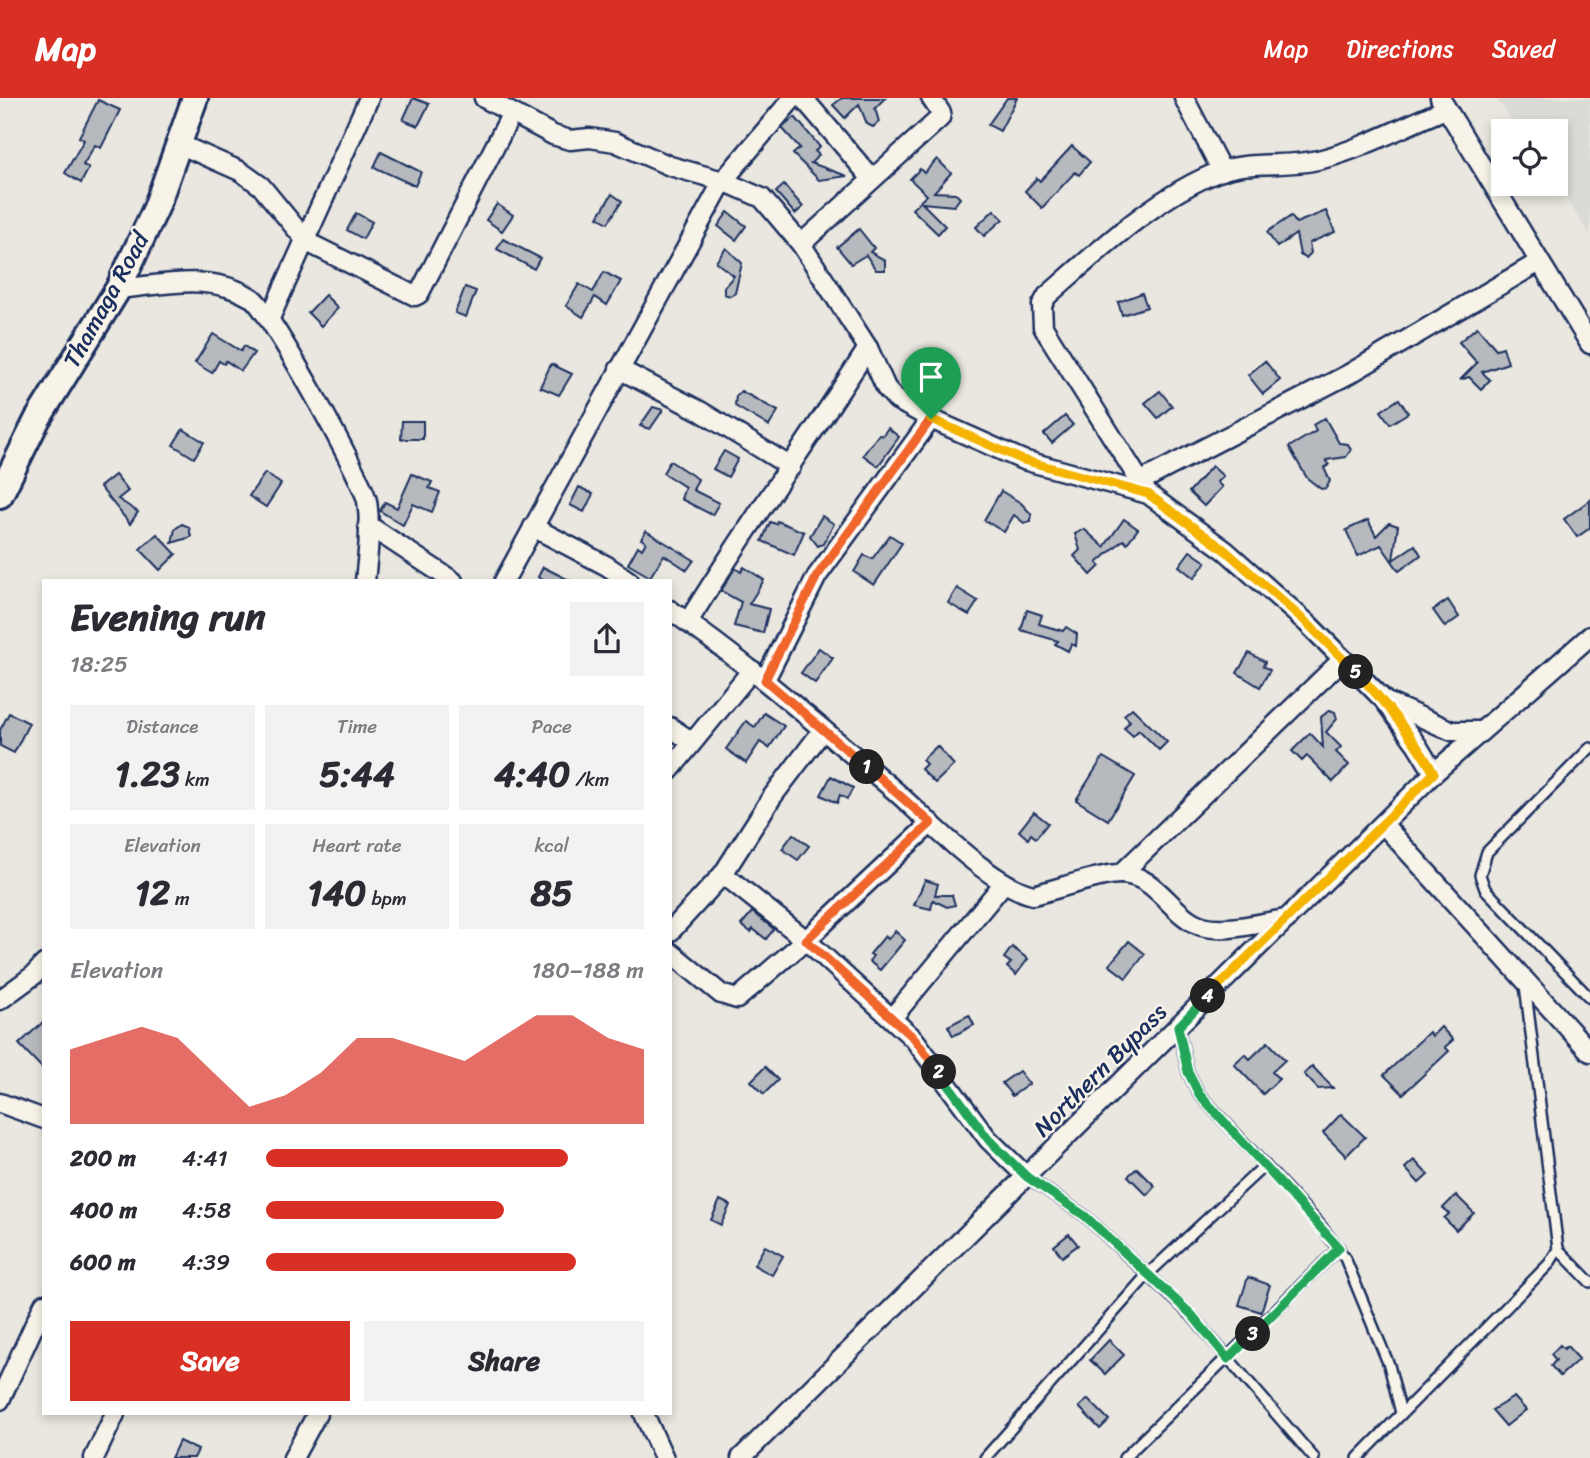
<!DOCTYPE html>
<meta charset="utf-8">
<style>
:root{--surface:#fff;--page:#f2f2f3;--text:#2b2b33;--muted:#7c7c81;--accent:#d93025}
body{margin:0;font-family:Sriracha,sans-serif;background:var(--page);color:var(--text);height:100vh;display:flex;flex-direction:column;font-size:26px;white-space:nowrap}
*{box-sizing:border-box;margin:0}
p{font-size:23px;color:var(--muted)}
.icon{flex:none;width:38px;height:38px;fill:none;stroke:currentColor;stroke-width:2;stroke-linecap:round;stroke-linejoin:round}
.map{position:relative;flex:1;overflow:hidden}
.details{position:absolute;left:42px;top:481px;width:630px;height:836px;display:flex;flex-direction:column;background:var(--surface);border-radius:0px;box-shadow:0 4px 10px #0003}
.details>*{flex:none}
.buttons{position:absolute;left:1491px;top:21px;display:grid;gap:14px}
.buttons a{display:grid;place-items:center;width:77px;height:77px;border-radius:0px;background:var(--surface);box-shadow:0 4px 10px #0003;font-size:35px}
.pin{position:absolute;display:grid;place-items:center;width:60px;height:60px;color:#fff;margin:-72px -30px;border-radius:50% 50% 50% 0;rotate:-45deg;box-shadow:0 0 7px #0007}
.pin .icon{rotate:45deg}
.km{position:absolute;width:35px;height:35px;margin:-18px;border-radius:50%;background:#222;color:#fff;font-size:19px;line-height:35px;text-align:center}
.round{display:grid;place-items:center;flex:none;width:74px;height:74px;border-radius:0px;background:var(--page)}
.head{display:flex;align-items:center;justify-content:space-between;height:119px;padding:0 28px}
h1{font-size:38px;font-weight:700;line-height:52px}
.metrics{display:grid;grid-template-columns:repeat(3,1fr);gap:10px;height:119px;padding:7px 28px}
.metrics div{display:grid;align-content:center;border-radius:0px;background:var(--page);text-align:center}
.metrics b{font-size:35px;font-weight:700}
.metrics small{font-size:19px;font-weight:400}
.metrics p{font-size:19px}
.chart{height:196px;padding:14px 28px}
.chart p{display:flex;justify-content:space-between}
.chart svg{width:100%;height:126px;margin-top:7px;fill:var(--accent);opacity:.7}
.action{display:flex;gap:14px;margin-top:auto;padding:14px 28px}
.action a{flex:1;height:80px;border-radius:0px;background:var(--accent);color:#fff;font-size:28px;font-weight:700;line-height:80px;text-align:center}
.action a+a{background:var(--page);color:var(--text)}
ul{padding:0 28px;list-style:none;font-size:23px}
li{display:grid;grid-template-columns:112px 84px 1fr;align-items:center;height:52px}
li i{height:18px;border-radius:9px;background:var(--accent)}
header{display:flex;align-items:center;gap:42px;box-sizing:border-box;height:98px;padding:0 35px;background:var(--accent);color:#fff}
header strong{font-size:33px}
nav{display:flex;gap:38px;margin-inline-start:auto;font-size:24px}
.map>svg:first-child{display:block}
.built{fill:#dadad6}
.building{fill:#b6babf;stroke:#1b2f5e;stroke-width:2}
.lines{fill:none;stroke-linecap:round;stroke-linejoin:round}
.service-casing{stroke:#1b2f5e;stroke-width:14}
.minor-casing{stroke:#1b2f5e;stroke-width:23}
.secondary-casing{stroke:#1b2f5e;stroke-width:30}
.service{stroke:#f7f3e8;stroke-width:9}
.minor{stroke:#f7f3e8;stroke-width:18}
.secondary{stroke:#f7f3e8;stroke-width:24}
.split-1-casing{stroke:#fff;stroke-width:14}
.split-2-casing{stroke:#fff;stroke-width:14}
.split-3-casing{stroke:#fff;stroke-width:14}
.split-4-casing{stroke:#fff;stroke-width:14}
.split-5-casing{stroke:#fff;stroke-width:14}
.split-6-casing{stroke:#fff;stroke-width:14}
.split-1{stroke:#f0652b;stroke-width:9}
.split-2{stroke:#f0652b;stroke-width:9}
.split-3{stroke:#22a559;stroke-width:9}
.split-4{stroke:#22a559;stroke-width:9}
.split-5{stroke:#f5b400;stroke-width:9}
.split-6{stroke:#f5b400;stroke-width:9}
.labels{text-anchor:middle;stroke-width:5;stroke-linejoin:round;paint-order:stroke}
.street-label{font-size:24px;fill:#1b2f5e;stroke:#f7f3e8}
</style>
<header>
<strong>Map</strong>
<nav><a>Map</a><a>Directions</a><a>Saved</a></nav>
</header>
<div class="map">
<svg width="1590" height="1360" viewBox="0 0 1590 1360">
<rect width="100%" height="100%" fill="#eae7e0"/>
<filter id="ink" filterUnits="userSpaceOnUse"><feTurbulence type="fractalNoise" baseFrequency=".0143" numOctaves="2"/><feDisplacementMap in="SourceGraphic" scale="14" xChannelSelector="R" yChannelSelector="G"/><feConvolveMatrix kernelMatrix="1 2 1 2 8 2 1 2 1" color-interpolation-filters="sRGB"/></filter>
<g filter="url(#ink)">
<polygon class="built" points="1496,0 1590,0 1590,136 1555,86 1556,33 1519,33"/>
<g class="building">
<polygon points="413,0 429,6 418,28 403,22"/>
<polygon points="842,0 885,0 875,10 879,24 873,29 867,26 859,6 845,20 833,7"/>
<polygon points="1007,0 1017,0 1000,33 988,27"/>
<polygon points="98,2 120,12 101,50 95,47 83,67 89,70 81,85 65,75 84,42 79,39"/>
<polygon points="795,19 820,49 815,53 819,57 811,65 847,78 819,82 793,56 800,50 782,30"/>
<polygon points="1072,48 1090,64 1079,77 1075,74 1042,110 1025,93 1037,80 1040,83"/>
<polygon points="381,54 421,74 415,88 374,69"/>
<polygon points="937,61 951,75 934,94 955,95 960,100 954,108 922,105 945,128 938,136 912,111 927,97 910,81 920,71 924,75"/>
<polygon points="784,87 803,109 795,116 776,94"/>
<polygon points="612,96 622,103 608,125 598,119"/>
<polygon points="497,106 513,117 502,133 486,122"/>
<polygon points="994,112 1003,121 984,138 976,129"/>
<polygon points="1326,113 1335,134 1309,145 1311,155 1306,160 1300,157 1296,136 1277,149 1267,134 1291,118 1296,125"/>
<polygon points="728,114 746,128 736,142 718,128"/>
<polygon points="356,115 372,124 363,141 347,132"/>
<polygon points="859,131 874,150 870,154 885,162 885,172 876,172 866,157 851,166 837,149"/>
<polygon points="503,141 540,160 534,171 497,151"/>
<polygon points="726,150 742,165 735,195 730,198 724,196 724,189 734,178 716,164"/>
<polygon points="604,174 621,183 607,207 595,199 583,219 566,208 579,186 593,194"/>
<polygon points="465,189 476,193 466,219 455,215"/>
<polygon points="1142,195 1147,209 1122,217 1118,204"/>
<polygon points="325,197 338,210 321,228 308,215"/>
<polygon points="1477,229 1496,251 1503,249 1508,265 1482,274 1490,282 1481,291 1469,279 1460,282 1477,265 1459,244"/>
<polygon points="213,236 241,253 244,248 254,255 241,273 226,263 224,266 219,263 212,275 195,265"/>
<polygon points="1265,263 1280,282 1263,296 1248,277"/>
<polygon points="551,266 572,276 559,297 540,289"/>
<polygon points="741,293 778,313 769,328 735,308 736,298"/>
<polygon points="1160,293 1172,308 1158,320 1145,305"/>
<polygon points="1399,301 1408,315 1390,326 1381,313"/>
<polygon points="653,309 663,312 650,331 640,328"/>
<polygon points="1065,318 1073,327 1052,345 1044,336"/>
<polygon points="1325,320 1339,345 1348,346 1351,352 1346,359 1326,362 1329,367 1324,370 1330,383 1326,390 1321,391 1307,380 1289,349 1316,333 1313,327"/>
<polygon points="402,323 423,323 423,341 401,341"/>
<polygon points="888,330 899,339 878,368 863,357 879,336 882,338"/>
<polygon points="183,331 204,344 194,360 173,347"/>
<polygon points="724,353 738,361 728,379 713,371"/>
<polygon points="670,363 698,381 693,392 719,405 712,417 681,401 685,389 663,375"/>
<polygon points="1212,368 1223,378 1217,384 1222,389 1204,408 1189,394"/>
<polygon points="265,375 281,386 266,409 249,398"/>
<polygon points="412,376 432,384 429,390 440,394 432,414 413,406 403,427 380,413 385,404 397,410"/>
<polygon points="115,377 128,393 118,401 138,414 130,426 100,389"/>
<polygon points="579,389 593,396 584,414 570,407"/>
<polygon points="1001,393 1021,405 1031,416 1031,423 1024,425 1014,417 1004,434 984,422"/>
<polygon points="1590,402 1590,430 1577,439 1564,421"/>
<polygon points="822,418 834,426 823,446 818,448 810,438"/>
<polygon points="1124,421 1138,431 1127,445 1123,442 1097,465 1100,468 1091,477 1074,458 1080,452 1075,436 1084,431 1104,449"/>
<polygon points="1368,422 1376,438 1389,425 1398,428 1393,462 1415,447 1421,457 1399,473 1381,447 1358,458 1346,432"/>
<polygon points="777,423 804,434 794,457 762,443 770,424 776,426"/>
<polygon points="182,426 189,429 191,439 172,445 175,431"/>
<polygon points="646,433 694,462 687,472 664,457 650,479 628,466 638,448 642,451 646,444 641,441"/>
<polygon points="157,436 176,456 160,472 140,451"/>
<polygon points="890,437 902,445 874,487 854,474 864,457 872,461"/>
<polygon points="1190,453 1206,464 1194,480 1179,468"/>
<polygon points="543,469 571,483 545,483 538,479"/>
<polygon points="744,469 764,482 749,506 769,511 763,535 734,528 741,504 721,493 735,470 741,474"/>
<polygon points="957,490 978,503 969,517 948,505"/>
<polygon points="1448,502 1459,519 1445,529 1433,512"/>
<polygon points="1027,512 1042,517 1039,526 1063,533 1066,529 1077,536 1076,548 1071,546 1068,553 1055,546 1058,543 1021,532"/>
<polygon points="819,550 833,560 815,585 801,575"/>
<polygon points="1249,555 1265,564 1263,568 1270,572 1260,589 1237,575"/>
<polygon points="1132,610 1167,644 1159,652 1139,632 1133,638 1124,630 1130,623 1124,617"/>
<polygon points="1330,612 1335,614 1337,621 1326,634 1341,649 1336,654 1349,667 1333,684 1307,658 1302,663 1292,653 1310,635 1323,649 1321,619"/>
<polygon points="9,615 29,625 14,655 0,648 0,632"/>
<polygon points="764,615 784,628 769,650 760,644 746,665 726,651 746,623 755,629"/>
<polygon points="937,648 954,667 935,685 921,671 926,666 922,662"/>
<polygon points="1103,659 1135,678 1108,722 1076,702"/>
<polygon points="831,678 853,690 847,701 840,697 837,705 821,697"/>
<polygon points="1034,714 1048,725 1036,740 1031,736 1028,741 1019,733"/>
<polygon points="793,736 809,748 798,762 782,751"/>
<polygon points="925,782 938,786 935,797 952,797 955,807 947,809 933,802 931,811 914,807"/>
<polygon points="752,814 774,831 766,841 753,831 751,834 741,827"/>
<polygon points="895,833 905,842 880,872 869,863 873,858 870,856 885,838 888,841"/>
<polygon points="1129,843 1145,856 1126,880 1109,867"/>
<polygon points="1012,849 1028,861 1016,877 1007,869 1011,865 1004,860"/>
<polygon points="969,917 974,927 953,938 948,928"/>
<polygon points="44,923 44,972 19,946"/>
<polygon points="1441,929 1453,942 1445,949 1449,953 1403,996 1384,977 1429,934 1432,938"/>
<polygon points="1268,944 1285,962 1272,974 1279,981 1263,996 1234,966 1245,956 1250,961"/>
<polygon points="1312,968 1333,990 1318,991 1304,976"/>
<polygon points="765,969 778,982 764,996 751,983"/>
<polygon points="1019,973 1029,986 1012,998 1002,985"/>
<polygon points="1341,1016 1365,1039 1346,1058 1323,1035"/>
<polygon points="1414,1062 1428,1077 1419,1085 1405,1070"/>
<polygon points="1137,1070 1155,1088 1147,1097 1128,1078"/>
<polygon points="1456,1097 1474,1115 1456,1132 1444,1120 1449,1116 1443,1110"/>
<polygon points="720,1102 730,1107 721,1127 711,1122"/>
<polygon points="1069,1136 1078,1147 1062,1159 1054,1148"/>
<polygon points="765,1148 783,1158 772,1177 754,1167"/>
<polygon points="1248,1179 1270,1187 1261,1214 1239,1207"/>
<polygon points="1109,1242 1124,1257 1105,1276 1090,1262"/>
<polygon points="1560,1247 1564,1251 1567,1248 1579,1261 1560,1278 1551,1268 1556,1262 1551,1256"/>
<polygon points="1514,1299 1526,1312 1506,1328 1492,1312"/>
<polygon points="1088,1301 1109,1322 1100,1331 1079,1309"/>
<polygon points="179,1343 198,1352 194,1360 171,1360"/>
</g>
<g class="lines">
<defs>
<g id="service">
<polyline points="1590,650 1487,754 1480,777 1485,791 1590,900"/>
<polyline points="1178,929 1188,974 1199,996 1320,1127 1345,1160 1389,1267 1401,1315"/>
<polyline points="1027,1079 1085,1118 1192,1218 1314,1360"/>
<polyline points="1558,1151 1590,1184"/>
<polyline points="985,1360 1148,1176 1265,1067"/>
<polyline points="1124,1360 1339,1150"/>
<polyline points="1358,1360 1549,1166 1558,1151 1525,887"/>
</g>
<g id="minor">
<polyline points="484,0 553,37 570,42 590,40 615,44 670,68 723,83 762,100 801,146 868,250 886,290 897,302 931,321 1023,362 1148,396 1226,453 1307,525 1383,601 1417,647 1434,675"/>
<polyline points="803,0 872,81"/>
<polyline points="1184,0 1222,73"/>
<polyline points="1440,0 1590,246"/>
<polyline points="179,46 240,73 261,88 307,144 415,198 419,196 512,15"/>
<polyline points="801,146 940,20 941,15 931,0"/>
<path d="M 118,191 C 163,187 211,174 252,200 C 269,211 363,381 367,403 C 371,429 368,457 365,483"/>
<polyline points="270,220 369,0"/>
<polyline points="619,271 700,313 791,369"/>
<polyline points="1141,383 1349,276 1539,164"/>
<path d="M 1148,396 L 1043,229 L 1042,207 L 1047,198 C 1097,154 1158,96 1221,73 C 1252,62 1289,70 1322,61 C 1364,50 1406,27 1446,11"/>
<polyline points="368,427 453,483"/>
<polyline points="533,429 607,468 629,483"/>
<polyline points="504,483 723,83 793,0"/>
<path d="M 670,512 C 749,566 821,630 894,692 C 929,723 990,787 1033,797 C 1055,792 1102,775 1122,776 C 1158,778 1171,818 1202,828 C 1227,835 1262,824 1287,821"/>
<path d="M 688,524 C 745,431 809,342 868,250"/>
<polyline points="765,582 817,478 931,321"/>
<polyline points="1389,605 1452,633 1479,633"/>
<polyline points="670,629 692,644"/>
<polyline points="670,672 752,572"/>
<polyline points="1383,726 1590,954"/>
<polyline points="723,776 806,842 914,941 988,1041 1027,1079"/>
<polyline points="1121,776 1343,561"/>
<polyline points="670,834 723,776 772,699 823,632"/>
<polyline points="670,854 721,896 737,901 806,842 931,725"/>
<polyline points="0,902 34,877 44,866"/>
<polyline points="892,920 1004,785"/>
<polyline points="0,1005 44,1021"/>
<polyline points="0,1302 44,1206"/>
<polyline points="644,1316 664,1360"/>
<polyline points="94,1360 115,1316"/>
<polyline points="293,1360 317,1316"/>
<polyline points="741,1360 1434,675 1590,538"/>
</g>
<polyline id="secondary" points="0,397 37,322 118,191 156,110 195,0"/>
</defs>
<use href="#service" class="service-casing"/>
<use href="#minor" class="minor-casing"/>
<use href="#secondary" class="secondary-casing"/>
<use href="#service" class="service"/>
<use href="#minor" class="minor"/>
<use href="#secondary" class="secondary"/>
</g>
</g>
<g class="lines" filter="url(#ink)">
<defs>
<polyline id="split-1" points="867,669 765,582 817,478 931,321"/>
<polyline id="split-2" points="867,669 931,725 806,842 915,941 939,974"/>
<polyline id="split-3" points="939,974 988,1041 1027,1079 1085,1118 1192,1217 1228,1261 1253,1236"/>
<polyline id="split-4" points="1208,898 1178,929 1188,974 1199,996 1339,1150 1253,1236"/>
<path id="split-5" d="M 1208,898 L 1434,675 C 1412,638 1386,605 1356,574"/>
<polyline id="split-6" points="931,321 1023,362 1148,396 1226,453 1307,525 1356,574"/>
</defs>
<use href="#split-1" class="split-1-casing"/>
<use href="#split-2" class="split-2-casing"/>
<use href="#split-3" class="split-3-casing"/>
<use href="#split-4" class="split-4-casing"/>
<use href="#split-5" class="split-5-casing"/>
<use href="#split-6" class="split-6-casing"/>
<use href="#split-1" class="split-1"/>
<use href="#split-2" class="split-2"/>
<use href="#split-3" class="split-3"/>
<use href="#split-4" class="split-4"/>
<use href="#split-5" class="split-5"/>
<use href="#split-6" class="split-6"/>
</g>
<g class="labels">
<g class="street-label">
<text transform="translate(106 202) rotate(-61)" y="8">Thamaga Road</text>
<text transform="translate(1100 972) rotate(-45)" y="8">Northern Bypass</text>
</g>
</g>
</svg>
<div class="buttons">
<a><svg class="icon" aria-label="locate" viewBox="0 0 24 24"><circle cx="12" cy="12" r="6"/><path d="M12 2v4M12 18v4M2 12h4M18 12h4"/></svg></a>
</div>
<div class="pin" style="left:931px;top:321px;background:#1e9e55"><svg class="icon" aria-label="arrive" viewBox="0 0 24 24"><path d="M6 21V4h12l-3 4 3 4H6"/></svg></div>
<b class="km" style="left:867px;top:669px">1</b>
<b class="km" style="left:939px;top:974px">2</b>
<b class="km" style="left:1253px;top:1236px">3</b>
<b class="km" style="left:1208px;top:898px">4</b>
<b class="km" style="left:1356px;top:574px">5</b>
<section class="details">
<div class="head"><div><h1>Evening run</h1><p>18:25</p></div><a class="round"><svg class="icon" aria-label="share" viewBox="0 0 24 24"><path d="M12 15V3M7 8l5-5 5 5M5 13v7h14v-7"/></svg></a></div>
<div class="metrics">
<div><p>Distance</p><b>1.23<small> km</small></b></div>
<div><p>Time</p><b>5:44</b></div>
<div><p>Pace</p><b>4:40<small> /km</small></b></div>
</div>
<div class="metrics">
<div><p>Elevation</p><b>12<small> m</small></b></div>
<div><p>Heart rate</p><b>140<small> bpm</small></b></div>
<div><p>kcal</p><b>85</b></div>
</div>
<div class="chart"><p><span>Elevation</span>180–188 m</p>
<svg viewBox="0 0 160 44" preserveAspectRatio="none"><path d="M0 44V18L10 14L20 10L30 14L40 26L50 38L60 34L70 26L80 14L90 14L100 18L110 22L120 14L130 6L140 6L150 14L160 18V44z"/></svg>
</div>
<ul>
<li><b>200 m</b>4:41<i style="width:80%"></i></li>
<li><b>400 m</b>4:58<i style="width:63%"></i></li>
<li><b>600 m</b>4:39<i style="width:82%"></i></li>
</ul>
<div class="action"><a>Save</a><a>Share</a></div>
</section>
</div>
